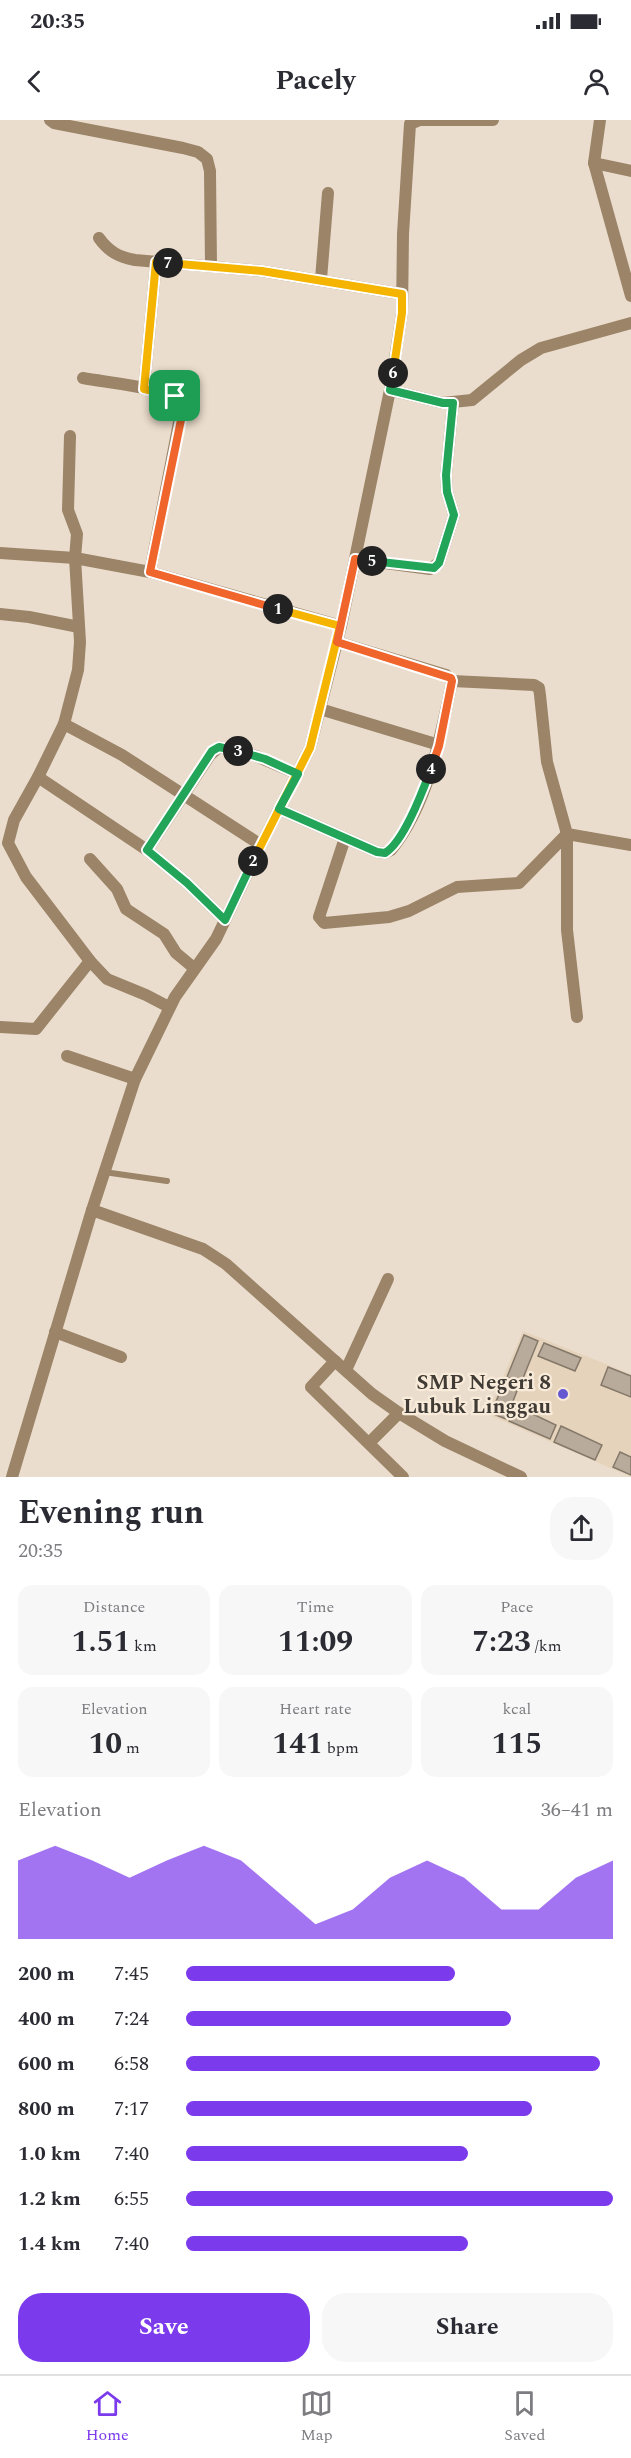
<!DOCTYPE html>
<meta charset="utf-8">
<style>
:root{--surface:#fff;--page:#f7f7f7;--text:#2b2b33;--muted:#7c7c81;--line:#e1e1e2;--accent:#7c3aed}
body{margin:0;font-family:Spectral,serif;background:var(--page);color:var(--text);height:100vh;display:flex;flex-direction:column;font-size:22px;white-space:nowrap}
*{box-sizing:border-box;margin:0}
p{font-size:20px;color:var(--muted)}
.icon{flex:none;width:33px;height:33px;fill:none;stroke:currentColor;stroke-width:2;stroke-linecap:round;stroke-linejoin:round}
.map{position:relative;height:1357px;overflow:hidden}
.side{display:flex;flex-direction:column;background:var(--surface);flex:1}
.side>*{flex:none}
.pin{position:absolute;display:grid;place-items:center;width:51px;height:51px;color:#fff;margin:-26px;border-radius:12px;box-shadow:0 3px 9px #0006}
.km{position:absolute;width:30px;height:30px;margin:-15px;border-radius:50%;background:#222;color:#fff;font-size:16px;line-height:30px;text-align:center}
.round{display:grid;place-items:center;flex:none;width:63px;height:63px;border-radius:24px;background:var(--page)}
.overview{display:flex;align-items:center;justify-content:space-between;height:102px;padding:0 18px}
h1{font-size:33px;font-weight:700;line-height:45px}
.stats{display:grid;grid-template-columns:repeat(3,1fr);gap:9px;height:102px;padding:6px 18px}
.stats div{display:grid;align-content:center;border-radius:15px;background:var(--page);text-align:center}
.stats b{font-size:30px;font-weight:700}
.stats small{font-size:16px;font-weight:400}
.stats p{font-size:16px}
.chart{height:168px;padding:12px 18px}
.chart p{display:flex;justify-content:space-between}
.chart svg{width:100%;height:108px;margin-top:6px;fill:var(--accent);opacity:.7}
.button{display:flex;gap:12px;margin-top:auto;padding:12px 18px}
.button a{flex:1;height:69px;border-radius:24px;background:var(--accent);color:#fff;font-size:24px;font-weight:700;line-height:69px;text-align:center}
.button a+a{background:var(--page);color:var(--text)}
ul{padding:0 18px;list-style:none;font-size:20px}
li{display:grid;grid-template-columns:96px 72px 1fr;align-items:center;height:45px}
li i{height:15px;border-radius:8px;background:var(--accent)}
.status{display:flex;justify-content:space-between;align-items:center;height:42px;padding:0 30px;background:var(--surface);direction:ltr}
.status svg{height:16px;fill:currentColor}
header{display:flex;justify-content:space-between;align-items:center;height:78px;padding:0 18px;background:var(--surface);font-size:27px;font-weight:700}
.tab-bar{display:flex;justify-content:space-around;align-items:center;height:84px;border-top:2px solid var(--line);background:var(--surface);font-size:16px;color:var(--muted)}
.tab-bar a{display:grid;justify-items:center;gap:3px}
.tab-bar .selected{color:var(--accent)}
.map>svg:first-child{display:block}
.built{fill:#e5d3bc}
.building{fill:#b9ab9b;stroke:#847869;stroke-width:1.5}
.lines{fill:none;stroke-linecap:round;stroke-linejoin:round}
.lane{stroke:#9b8468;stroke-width:6}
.street{stroke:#9b8468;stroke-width:12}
.split-1-casing{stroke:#fff;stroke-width:12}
.split-2-casing{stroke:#fff;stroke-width:12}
.split-3-casing{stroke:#fff;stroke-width:12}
.split-4-casing{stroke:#fff;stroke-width:12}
.split-5-casing{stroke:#fff;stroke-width:12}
.split-6-casing{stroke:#fff;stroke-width:12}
.split-7-casing{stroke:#fff;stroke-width:12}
.split-8-casing{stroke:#fff;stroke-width:12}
.split-1{stroke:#f0652b;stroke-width:8}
.split-2{stroke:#f5b400;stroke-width:8}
.split-3{stroke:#22a559;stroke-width:8}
.split-4{stroke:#22a559;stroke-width:8}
.split-5{stroke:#f0652b;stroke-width:8}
.split-6{stroke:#22a559;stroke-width:8}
.split-7{stroke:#f5b400;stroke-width:8}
.split-8{stroke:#f5b400;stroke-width:8}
.poi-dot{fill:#6558d1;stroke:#f8ebda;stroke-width:2}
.labels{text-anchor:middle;stroke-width:4.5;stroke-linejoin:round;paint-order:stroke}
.poi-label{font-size:21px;font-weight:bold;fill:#403b34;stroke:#f8ebda;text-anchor:end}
</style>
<div class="status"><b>20:35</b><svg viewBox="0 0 49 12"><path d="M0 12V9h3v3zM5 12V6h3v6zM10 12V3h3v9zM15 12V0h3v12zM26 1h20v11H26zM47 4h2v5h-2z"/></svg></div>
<header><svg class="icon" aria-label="back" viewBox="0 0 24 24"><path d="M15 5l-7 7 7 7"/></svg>Pacely<svg class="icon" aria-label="person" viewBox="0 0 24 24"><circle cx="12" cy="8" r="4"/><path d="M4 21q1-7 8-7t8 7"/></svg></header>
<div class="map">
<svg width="631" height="1357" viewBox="0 0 631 1357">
<rect width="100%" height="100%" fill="#ebddcd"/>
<polygon class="built" points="523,1211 631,1254 631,1357 487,1294"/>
<g class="building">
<polygon points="524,1215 538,1221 521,1263 507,1257"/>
<polygon points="544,1223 581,1238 575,1251 538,1236"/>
<polygon points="608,1247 631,1256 631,1277 601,1265"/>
<polygon points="503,1265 517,1271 506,1299 491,1293"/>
<polygon points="516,1286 556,1305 550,1319 509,1301"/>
<polygon points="561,1306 602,1325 595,1340 554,1322"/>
<polygon points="620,1332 631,1337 631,1355 613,1347"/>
</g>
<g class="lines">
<polyline class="lane" points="104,1052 167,1061"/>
<g class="street">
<polyline points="50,0 54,3 183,28 198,32 207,39 210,51 211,146"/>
<polyline points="600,0 594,43 631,176"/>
<polyline points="594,43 631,51"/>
<path d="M 99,118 C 109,132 119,137 135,140 L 262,151 L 402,174"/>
<polyline points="321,159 328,73"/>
<path d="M 83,258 C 110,263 162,267 183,282 L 150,452 L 341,506"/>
<polyline points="144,269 156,142"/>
<polyline points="390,270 443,283 472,280 521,240 541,228 631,203"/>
<polyline points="70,316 68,390 77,414 75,438 150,452"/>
<polyline points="0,433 75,438 80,522 78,550 64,604"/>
<polyline points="355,439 430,449 439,443 454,395 447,372 446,355 453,283"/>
<polyline points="0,494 29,497 79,507"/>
<polyline points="337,522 446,555 452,561 534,565 539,568 540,575 547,642 567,714 631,725"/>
<polyline points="320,589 439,625"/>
<polyline points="38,657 147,730 187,763 225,800"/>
<path d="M 279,689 L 377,732 L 385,733 L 391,730 C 428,685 441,616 452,561"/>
<polyline points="567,714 567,810 577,897"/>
<polyline points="345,718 319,797 324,803 389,797 409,791 457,767 519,763 567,714"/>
<polyline points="147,730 210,635 219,627 256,636 298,654"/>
<polyline points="90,739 117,769 126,789 164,814 176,833 194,848"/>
<polyline points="169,887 146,875 107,859 90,841 26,757 8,723 14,700 38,657 64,604 122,635 261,725"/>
<polyline points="0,907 36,909 90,841"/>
<polyline points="67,936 135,959"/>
<polyline points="92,1090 203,1129 226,1144 372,1274 399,1293 445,1321 521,1357"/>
<polyline points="55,1212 121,1237"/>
<polyline points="335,1241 311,1267 403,1357"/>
<polyline points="346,1250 388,1159"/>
<polyline points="370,1322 399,1293"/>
<polyline points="12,1357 92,1090 135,959 175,877 216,819 261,725 310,628 341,506 390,270 402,193 403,114 410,4 420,0 493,0"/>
</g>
</g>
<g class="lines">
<defs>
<polyline id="split-1" points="175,276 183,282 184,285 150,452 278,489"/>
<polyline id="split-2" points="253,741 310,628 340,506 278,489"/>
<polyline id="split-3" points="238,631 219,627 212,631 147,730 187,763 225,800 253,741"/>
<path id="split-4" d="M 238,631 L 265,639 L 298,654 L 279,689 L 377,732 L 385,733 C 404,722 423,670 431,649"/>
<polyline id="split-5" points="372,441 355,439 337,522 451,558 452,561 439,626 431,649"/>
<polyline id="split-6" points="372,441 434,448 439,443 454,395 447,372 446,355 453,283 443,283 390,270 393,253"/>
<polyline id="split-7" points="168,143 262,151 402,174 402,193 393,253"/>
<polyline id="split-8" points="168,143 156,142 144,269 175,276"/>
</defs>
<use href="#split-1" class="split-1-casing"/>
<use href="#split-2" class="split-2-casing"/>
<use href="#split-3" class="split-3-casing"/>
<use href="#split-4" class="split-4-casing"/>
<use href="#split-5" class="split-5-casing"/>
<use href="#split-6" class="split-6-casing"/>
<use href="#split-7" class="split-7-casing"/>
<use href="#split-8" class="split-8-casing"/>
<use href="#split-1" class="split-1"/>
<use href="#split-2" class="split-2"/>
<use href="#split-3" class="split-3"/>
<use href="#split-4" class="split-4"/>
<use href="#split-5" class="split-5"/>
<use href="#split-6" class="split-6"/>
<use href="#split-7" class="split-7"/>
<use href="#split-8" class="split-8"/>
</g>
<circle class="poi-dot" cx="563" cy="1274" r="6"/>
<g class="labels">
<g class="poi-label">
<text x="551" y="1269">SMP Negeri 8<tspan x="551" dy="24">Lubuk Linggau</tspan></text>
</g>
</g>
</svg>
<div class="pin" style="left:175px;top:276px;background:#1e9e55"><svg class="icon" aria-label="arrive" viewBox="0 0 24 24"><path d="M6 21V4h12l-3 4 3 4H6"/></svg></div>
<b class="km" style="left:278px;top:489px">1</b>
<b class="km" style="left:253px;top:741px">2</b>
<b class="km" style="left:238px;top:631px">3</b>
<b class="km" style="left:431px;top:649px">4</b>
<b class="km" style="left:372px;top:441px">5</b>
<b class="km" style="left:393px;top:253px">6</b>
<b class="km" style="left:168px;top:143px">7</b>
</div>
<section class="side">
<div class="overview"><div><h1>Evening run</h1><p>20:35</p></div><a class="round"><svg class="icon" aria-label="share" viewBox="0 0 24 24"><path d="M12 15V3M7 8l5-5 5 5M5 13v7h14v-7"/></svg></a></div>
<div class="stats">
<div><p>Distance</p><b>1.51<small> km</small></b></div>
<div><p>Time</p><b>11:09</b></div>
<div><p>Pace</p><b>7:23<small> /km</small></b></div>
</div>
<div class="stats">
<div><p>Elevation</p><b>10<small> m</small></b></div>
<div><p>Heart rate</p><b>141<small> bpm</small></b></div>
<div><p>kcal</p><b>115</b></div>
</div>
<div class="chart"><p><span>Elevation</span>36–41 m</p>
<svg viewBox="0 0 160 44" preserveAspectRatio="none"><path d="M0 44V12L10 6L20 12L30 19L40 12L50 6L60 12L70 25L80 38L90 32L100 19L110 12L120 19L130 32L140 32L150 19L160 12V44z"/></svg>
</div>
<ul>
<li><b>200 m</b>7:45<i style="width:63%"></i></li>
<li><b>400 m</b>7:24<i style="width:76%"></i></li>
<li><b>600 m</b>6:58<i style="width:97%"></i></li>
<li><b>800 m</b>7:17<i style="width:81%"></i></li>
<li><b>1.0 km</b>7:40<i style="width:66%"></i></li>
<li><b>1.2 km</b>6:55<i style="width:100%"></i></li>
<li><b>1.4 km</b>7:40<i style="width:66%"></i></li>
</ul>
<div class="button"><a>Save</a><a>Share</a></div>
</section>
<nav class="tab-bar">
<a class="selected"><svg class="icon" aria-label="home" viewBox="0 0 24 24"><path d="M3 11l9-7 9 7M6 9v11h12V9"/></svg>Home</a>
<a><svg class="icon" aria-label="map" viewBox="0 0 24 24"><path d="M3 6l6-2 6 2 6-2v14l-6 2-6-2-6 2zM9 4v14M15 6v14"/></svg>Map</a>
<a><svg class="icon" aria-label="saved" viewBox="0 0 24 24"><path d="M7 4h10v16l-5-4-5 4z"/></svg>Saved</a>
</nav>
